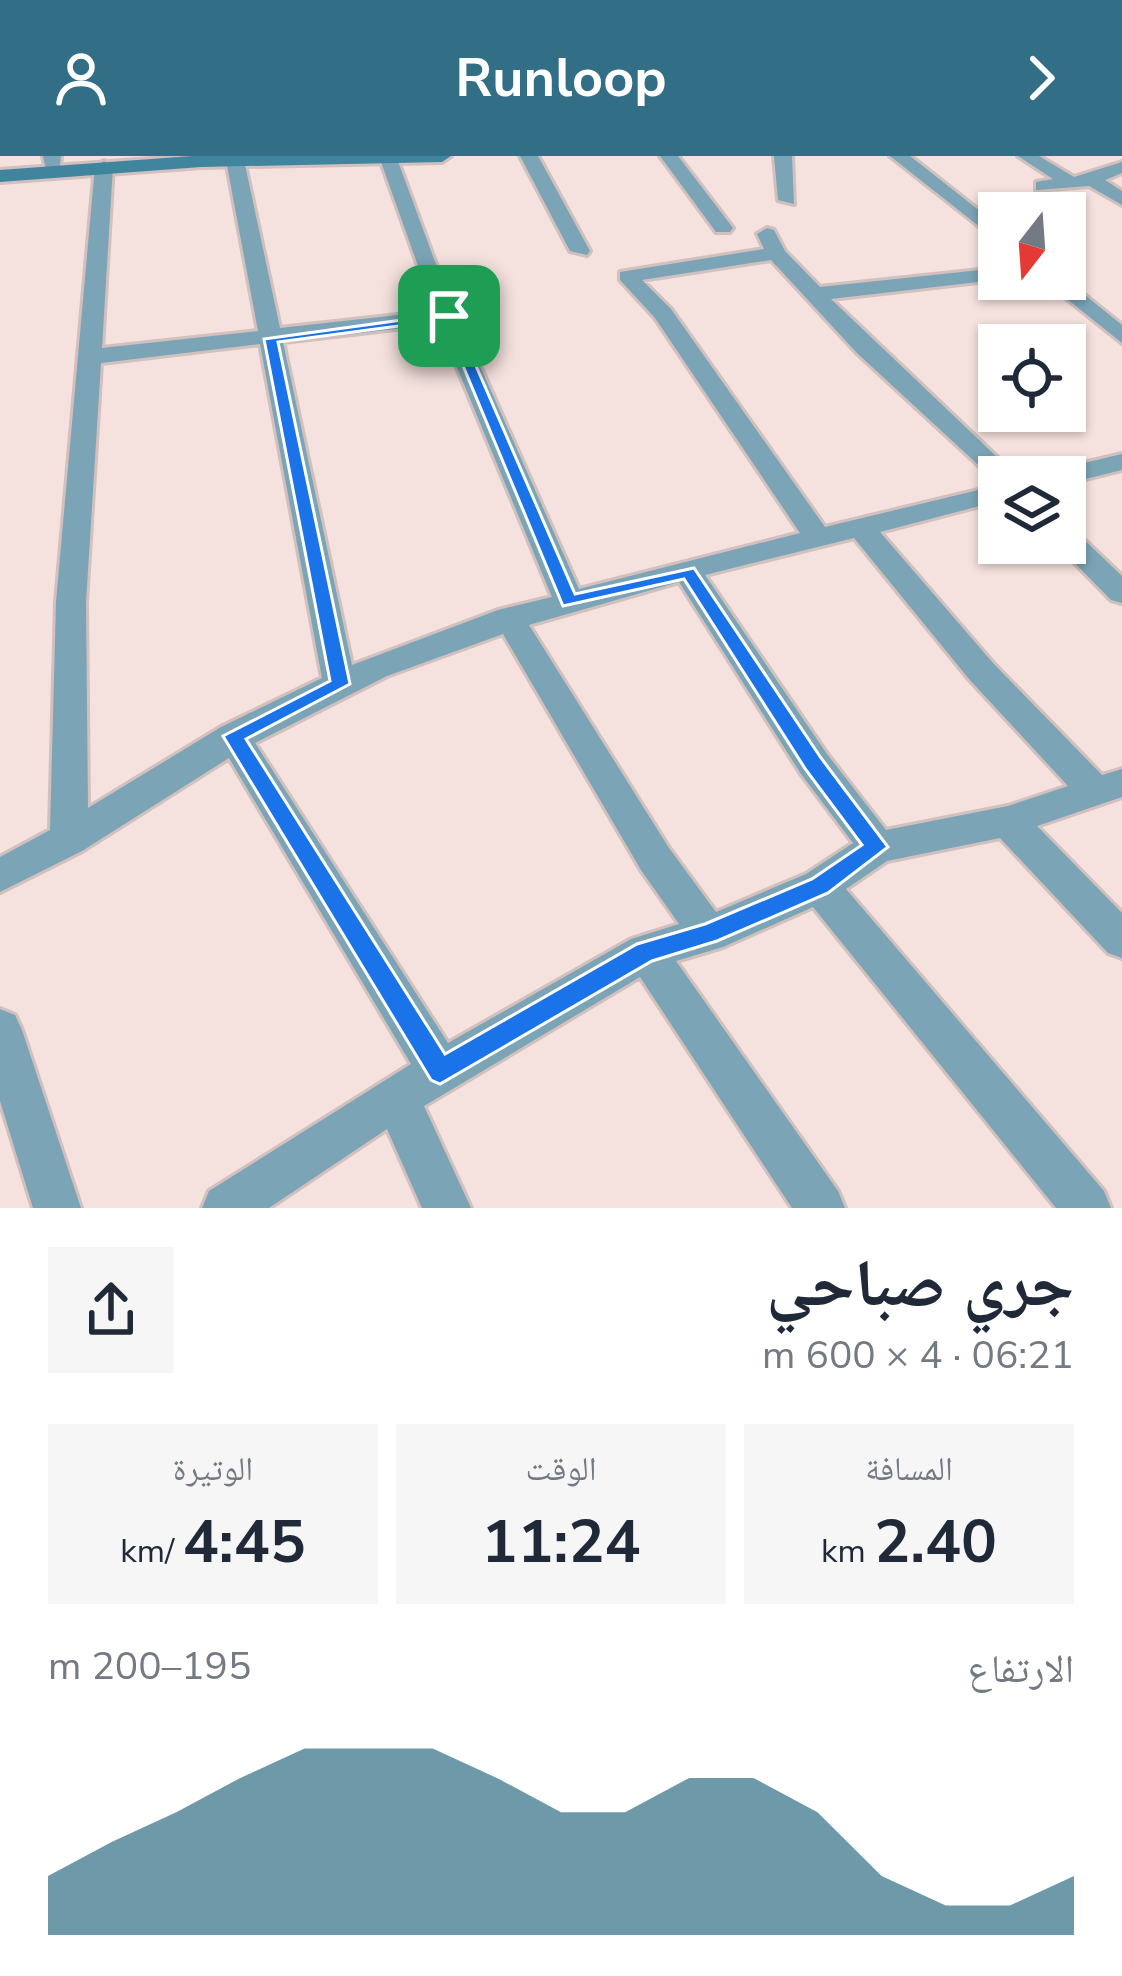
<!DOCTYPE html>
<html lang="ar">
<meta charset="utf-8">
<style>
:root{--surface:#fff;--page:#f6f6f7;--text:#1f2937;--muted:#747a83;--accent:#326f86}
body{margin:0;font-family:"Nunito Sans","Noto Naskh Arabic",sans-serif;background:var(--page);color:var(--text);direction:rtl;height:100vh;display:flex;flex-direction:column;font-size:45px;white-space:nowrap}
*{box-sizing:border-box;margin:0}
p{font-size:39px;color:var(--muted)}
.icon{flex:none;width:66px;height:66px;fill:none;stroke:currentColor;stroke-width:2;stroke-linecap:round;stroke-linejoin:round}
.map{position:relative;height:1052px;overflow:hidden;direction:ltr}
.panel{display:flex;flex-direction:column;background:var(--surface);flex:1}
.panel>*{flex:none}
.needle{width:78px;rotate:197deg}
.tools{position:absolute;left:978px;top:36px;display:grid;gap:24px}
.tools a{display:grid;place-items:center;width:108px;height:108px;border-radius:0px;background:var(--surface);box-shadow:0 3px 9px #0004;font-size:60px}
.pin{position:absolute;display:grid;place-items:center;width:102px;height:102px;color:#fff;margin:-51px;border-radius:24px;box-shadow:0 6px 18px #0006}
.round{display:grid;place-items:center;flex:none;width:126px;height:126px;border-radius:0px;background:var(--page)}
.headline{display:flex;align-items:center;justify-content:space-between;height:204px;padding:0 48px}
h1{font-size:66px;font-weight:700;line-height:90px}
.metrics{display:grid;grid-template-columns:repeat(3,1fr);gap:18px;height:204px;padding:12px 48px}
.metrics div{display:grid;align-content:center;border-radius:0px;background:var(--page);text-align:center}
.metrics b{font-size:60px;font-weight:700}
.metrics small{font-size:33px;font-weight:400}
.metrics p{font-size:33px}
.chart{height:336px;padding:24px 48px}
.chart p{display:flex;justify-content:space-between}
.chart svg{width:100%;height:216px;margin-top:12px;fill:var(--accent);opacity:.7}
header{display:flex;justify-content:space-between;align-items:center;height:156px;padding:0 48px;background:var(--accent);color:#fff;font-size:54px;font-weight:700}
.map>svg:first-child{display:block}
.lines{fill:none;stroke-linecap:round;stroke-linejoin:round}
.street-casing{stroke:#d1c0bd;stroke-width:6}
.secondary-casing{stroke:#d1c0bd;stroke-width:6}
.street{fill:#7ba5b6;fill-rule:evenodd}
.secondary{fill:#41849d;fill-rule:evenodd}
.route{fill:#1a73e8;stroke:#fff;stroke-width:3;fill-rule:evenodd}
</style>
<header><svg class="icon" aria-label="forward" viewBox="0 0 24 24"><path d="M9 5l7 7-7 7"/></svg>Runloop<svg class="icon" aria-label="person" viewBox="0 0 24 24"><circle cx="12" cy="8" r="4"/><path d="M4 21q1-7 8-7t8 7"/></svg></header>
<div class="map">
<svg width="1122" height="1052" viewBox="0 0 1122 1052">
<rect width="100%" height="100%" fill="#f5e2df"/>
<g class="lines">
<defs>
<g id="street">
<polygon points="43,0 61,0 59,19 47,19"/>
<path d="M 230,0 L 244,4 L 280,172 L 434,155 L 380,3 L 396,0 L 441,122 L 579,433 L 800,377 L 655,162 L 620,124 L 620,116 L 764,93 L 757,78 L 767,72 L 774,74 L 785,95 L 820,131 L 999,112 L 999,123 L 1004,123 L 831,143 L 1018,321 L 999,321 L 999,328 L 857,197 L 771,104 L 642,124 L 671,153 L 825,371 L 999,329 L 999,345 L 880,376 L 993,507 L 1102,619 L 1122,613 L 1122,641 L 1037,670 L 1122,757 L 1122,802 L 1108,797 L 1000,682 L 887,705 L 846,733 L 1104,1035 L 1111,1052 L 1056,1052 L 813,751 L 723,791 L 676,805 L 838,1035 L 845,1052 L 792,1052 L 640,821 L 424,950 L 471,1052 L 422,1052 L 387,973 L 269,1052 L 202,1052 L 209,1035 L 411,908 L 229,602 L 82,695 L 0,736 L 0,701 L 50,674 L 56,446 L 95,10 L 104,5 L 113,10 L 102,192 L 258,175 L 226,4 ZM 439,168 L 552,441 L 498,454 L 352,509 L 283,186 ZM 260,188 L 322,522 L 221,571 L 88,652 L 86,446 L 101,207 ZM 854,382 L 969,523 L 1068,630 L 1008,650 L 886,674 L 827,598 L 705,419 ZM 679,426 L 801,618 L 853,687 L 806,718 L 716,756 L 669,692 L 529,469 ZM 503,478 L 641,714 L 679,768 L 631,783 L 448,887 L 255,587 L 387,520 Z"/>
<polygon points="520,0 538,0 590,95 587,99 570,95"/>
<polygon points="660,0 678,0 733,72 730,76 716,76"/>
<polygon points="774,0 792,0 794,48 778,44"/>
<polygon points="890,0 910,0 999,70 999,86"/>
<polygon points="1018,0 1039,0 1074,21 1122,6 1122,17 1105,24 1122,35 1122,49 1089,30 1036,34 1036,26 1053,23"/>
<polygon points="1042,123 1065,123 1122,169 1122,187"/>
<polygon points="1122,298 1122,314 1065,328 1065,321 1046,321 1050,315"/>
<polygon points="1065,372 1075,375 1122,420 1122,447 1111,444 1055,387 1065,387"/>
<polygon points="0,853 15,859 22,874 81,1052 33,1052 0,945"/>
</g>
<polygon id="secondary" points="192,0 451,0 442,6 201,11 0,26 0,14"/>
</defs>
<use href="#street" class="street-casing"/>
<use href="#secondary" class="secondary-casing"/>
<use href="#street" class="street"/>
<use href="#secondary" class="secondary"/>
</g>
<path class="route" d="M 453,157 L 575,438 L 694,412 L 821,602 L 888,691 L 828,737 L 717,785 L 652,805 L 440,928 L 431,924 L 223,580 L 330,525 L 264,183 ZM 444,164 L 563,450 L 684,423 L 806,614 L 862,689 L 812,723 L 705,768 L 637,788 L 445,898 L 246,583 L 350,528 L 278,186 Z"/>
</svg>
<div class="tools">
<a><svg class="needle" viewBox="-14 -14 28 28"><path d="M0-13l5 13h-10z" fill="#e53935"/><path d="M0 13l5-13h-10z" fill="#747a83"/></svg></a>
<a><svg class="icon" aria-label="locate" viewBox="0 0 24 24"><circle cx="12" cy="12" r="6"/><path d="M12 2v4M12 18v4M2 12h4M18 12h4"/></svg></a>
<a><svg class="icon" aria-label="layers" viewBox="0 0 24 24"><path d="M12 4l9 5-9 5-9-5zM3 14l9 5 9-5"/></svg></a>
</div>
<div class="pin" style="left:449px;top:160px;background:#1e9e55"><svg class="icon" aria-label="arrive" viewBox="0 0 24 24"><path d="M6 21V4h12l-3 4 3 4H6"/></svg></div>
</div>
<section class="panel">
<div class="headline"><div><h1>جري صباحي</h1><p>06:21 · 4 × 600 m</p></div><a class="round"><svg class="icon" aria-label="share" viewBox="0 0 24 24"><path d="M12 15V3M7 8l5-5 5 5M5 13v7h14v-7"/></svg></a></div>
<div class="metrics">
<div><p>المسافة</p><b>2.40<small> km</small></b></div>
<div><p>الوقت</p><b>11:24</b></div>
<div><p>الوتيرة</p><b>4:45<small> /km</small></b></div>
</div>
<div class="chart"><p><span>الارتفاع</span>195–200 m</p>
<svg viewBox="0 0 160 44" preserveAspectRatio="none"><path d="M0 44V32L10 25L20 19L30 12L40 6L50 6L60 6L70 12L80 19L90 19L100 12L110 12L120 19L130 32L140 38L150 38L160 32V44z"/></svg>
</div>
</section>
